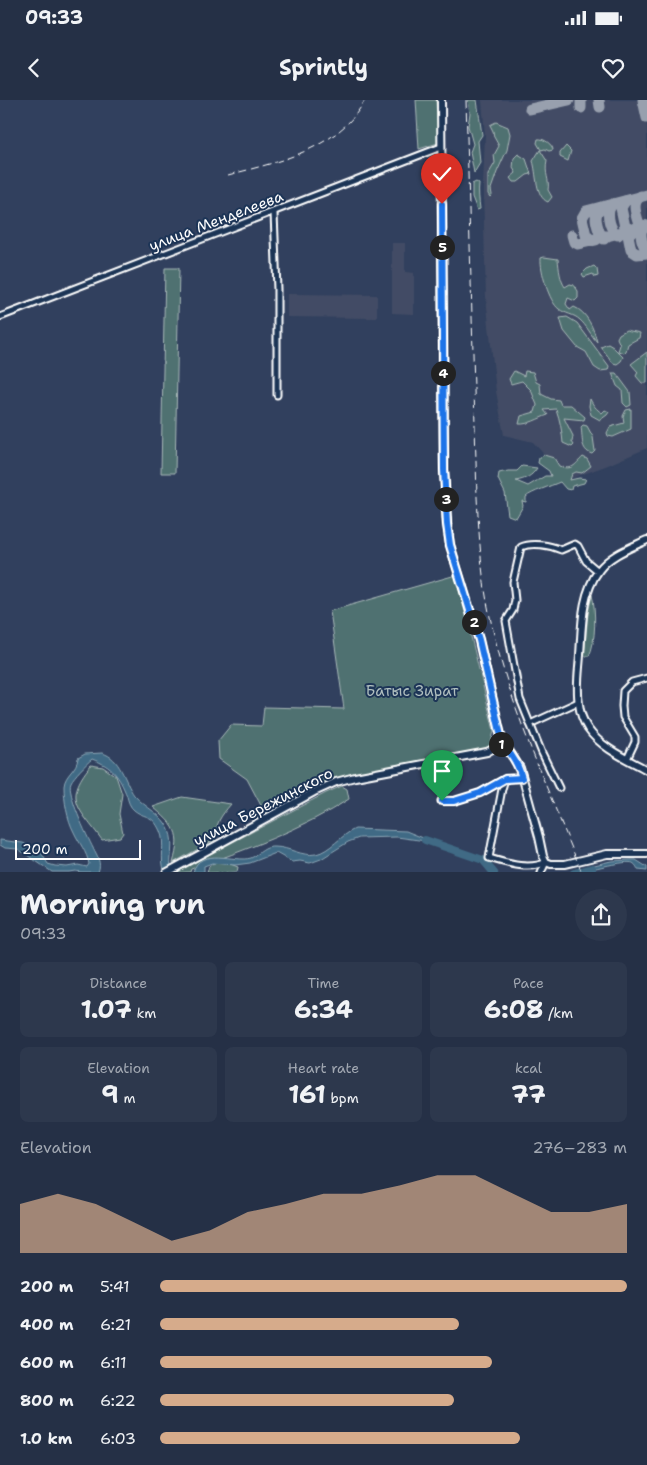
<!DOCTYPE html>
<meta charset="utf-8">
<style>
:root{--surface:#253046;--page:#2d384d;--text:#f1f3f6;--muted:#a3a9b3;--accent:#d6ab8b}
body{margin:0;font-family:"Shantell Sans",sans-serif;background:var(--page);color:var(--text);height:100vh;display:flex;flex-direction:column;font-size:19px;white-space:nowrap}
*{box-sizing:border-box;margin:0}
p{font-size:16px;color:var(--muted)}
.icon{flex:none;width:28px;height:28px;fill:none;stroke:currentColor;stroke-width:2;stroke-linecap:round;stroke-linejoin:round}
.map{position:relative;height:772px;overflow:hidden}
.drawer{display:flex;flex-direction:column;background:var(--surface);flex:1}
.drawer>*{flex:none}
.scale{position:absolute;left:15px;bottom:12px;width:126px;box-sizing:border-box;padding-left:5px;border:2px solid #fff;border-top:0;font-size:14px;line-height:18px;white-space:nowrap;color:#fff;-webkit-text-stroke:4px #1d3557;paint-order:stroke}
.pin{position:absolute;display:grid;place-items:center;width:42px;height:42px;color:#fff;margin:-51px -21px;border-radius:50% 50% 50% 0;rotate:-45deg;box-shadow:0 0 5px #0007}
.pin .icon{rotate:45deg}
.km{position:absolute;width:25px;height:25px;margin:-12px;border-radius:50%;background:#222;color:#fff;font-size:14px;line-height:25px;text-align:center}
.round{display:grid;place-items:center;flex:none;width:52px;height:52px;border-radius:26px;background:var(--page)}
.head{display:flex;align-items:center;justify-content:space-between;height:85px;padding:0 20px}
h1{font-size:28px;font-weight:700;line-height:38px}
.metrics{display:grid;grid-template-columns:repeat(3,1fr);gap:8px;height:85px;padding:5px 20px}
.metrics div{display:grid;align-content:center;border-radius:8px;background:var(--page);text-align:center}
.metrics b{font-size:25px;font-weight:700}
.metrics small{font-size:14px;font-weight:400}
.metrics p{font-size:14px}
.chart{height:140px;padding:10px 20px}
.chart p{display:flex;justify-content:space-between}
.chart svg{width:100%;height:90px;margin-top:5px;fill:var(--accent);opacity:.7}
ul{padding:0 20px;list-style:none;font-size:16px}
li{display:grid;grid-template-columns:80px 60px 1fr;align-items:center;height:38px}
li i{height:12px;border-radius:6px;background:var(--accent)}
.status{display:flex;justify-content:space-between;align-items:center;height:35px;padding:0 25px;background:var(--surface);direction:ltr}
.status svg{height:14px;fill:currentColor}
header{display:flex;justify-content:space-between;align-items:center;height:65px;padding:0 20px;background:var(--surface);font-size:22px;font-weight:700}
.map>svg:first-child{display:block}
.built{fill:#434c65}
.green{fill:#507171;stroke:#a8b8b8}
.water{fill:#3f6a85;stroke:#8ca6b6}
.lines{fill:none;stroke-linecap:round;stroke-linejoin:round}
.river{stroke:#3f6a85;stroke-width:8}
.taxiway{stroke:#98a0ae;stroke-width:11}
.minor-casing{stroke:#fff;stroke-width:9}
.major-casing{stroke:#fff;stroke-width:10}
.minor{stroke:#1d3557;stroke-width:5}
.major{stroke:#1d3557;stroke-width:6}
.rail{stroke:#fff;stroke-width:1;stroke-dasharray:8 4;stroke-linecap:butt}
.route-casing{stroke:#fff;stroke-width:10}
.route{stroke:#1a73e8;stroke-width:6}
.labels{text-anchor:middle;stroke-width:4;stroke-linejoin:round;paint-order:stroke}
.street-label{font-size:15px;fill:#fff;stroke:#1d3557}
.park-label{font-size:15px;fill:#b0bfbf;stroke:#1d3557}
</style>
<div class="status"><b>09:33</b><svg viewBox="0 0 49 12"><path d="M0 12V9h3v3zM5 12V6h3v6zM10 12V3h3v9zM15 12V0h3v12zM26 1h20v11H26zM47 4h2v5h-2z"/></svg></div>
<header><svg class="icon" aria-label="back" viewBox="0 0 24 24"><path d="M15 5l-7 7 7 7"/></svg>Sprintly<svg class="icon" aria-label="heart" viewBox="0 0 24 24"><path d="M12 20l-8-8c-3-5 5-10 8-4 3-6 11-1 8 4z"/></svg></header>
<div class="map">
<svg width="647" height="773" viewBox="0 0 647 773">
<rect width="100%" height="100%" fill="#31405e"/>
<filter id="ink" filterUnits="userSpaceOnUse"><feTurbulence type="fractalNoise" baseFrequency=".02" numOctaves="2"/><feDisplacementMap in="SourceGraphic" scale="10" xChannelSelector="R" yChannelSelector="G"/><feConvolveMatrix kernelMatrix="1 2 1 2 8 2 1 2 1" color-interpolation-filters="sRGB"/></filter>
<g filter="url(#ink)">
<g class="built">
<polygon points="482,0 647,0 647,348 608,365 567,380 533,342 504,335 496,291 486,197 483,88 485,35"/>
<polygon points="392,143 405,143 405,172 414,173 414,214 392,213"/>
<polygon points="287,194 377,195 377,218 287,217"/>
</g>
<g class="green">
<polygon points="416,0 436,0 438,43 419,49"/>
<path d="M 468,0 L 477,0 C 479,12 480,23 482,35 L 478,41 L 480,63 L 474,73 L 470,52 L 473,44 L 468,26 L 470,13 Z"/>
<polygon points="496,22 508,27 510,34 507,50 497,72 491,89 492,95 490,97 488,94 488,75 495,63 494,55 499,46 494,37 493,31 490,25"/>
<path d="M 538,39 C 544,38 553,45 553,50 L 549,51 L 545,49 L 541,50 L 537,43 Z"/>
<polygon points="566,46 571,51 568,61 560,57 560,53"/>
<path d="M 540,50 L 547,61 C 544,75 550,79 548,90 L 552,97 L 548,102 C 535,97 537,73 533,61 Z"/>
<polygon points="518,54 526,59 531,74 527,75 518,82 513,82 510,78 516,73 513,68 514,58"/>
<path d="M 476,82 L 479,84 C 478,92 479,100 480,109 L 477,110 L 472,97 L 472,84 Z"/>
<path d="M 544,157 L 558,159 C 559,169 560,180 565,187 L 570,184 L 574,185 L 578,191 L 578,198 L 575,201 L 568,198 L 566,204 L 570,210 L 574,207 C 587,212 594,229 597,242 C 591,235 586,225 580,220 C 574,214 565,214 559,209 C 549,202 540,170 541,158 Z"/>
<polygon points="594,166 597,169 598,176 595,177 593,174 584,177 582,174 587,169"/>
<polygon points="165,168 179,168 175,373 161,373"/>
<polygon points="567,217 577,223 609,266 608,270 600,271 594,267 586,252 577,247 564,231 560,218"/>
<polygon points="626,230 640,233 639,238 628,244 626,251 624,253 618,251 620,245 617,238 619,234"/>
<polygon points="608,244 613,247 623,257 621,261 617,264 613,263 601,247"/>
<polygon points="647,252 647,283 642,283 636,276 638,272 631,264"/>
<path d="M 514,271 L 524,276 L 525,271 L 533,272 L 536,282 L 540,284 L 541,294 L 551,299 L 559,300 L 561,305 L 571,305 L 585,317 L 584,320 L 564,318 L 573,336 L 572,342 L 574,345 L 572,347 L 563,343 C 562,331 560,320 556,309 L 544,310 L 548,315 C 539,318 528,325 519,324 L 521,316 L 535,312 L 537,305 L 531,290 L 522,281 L 511,284 L 509,279 Z"/>
<polygon points="612,273 616,273 630,292 631,305 627,307 623,303 622,290 617,286"/>
<path d="M 590,299 C 593,305 596,309 602,313 L 605,310 L 609,312 L 607,315 L 600,320 L 591,315 L 589,306 Z"/>
<polygon points="631,309 631,329 613,337 608,336 607,333 610,327 624,323 623,316 626,310"/>
<path d="M 583,325 L 587,326 L 593,337 L 595,351 L 592,354 C 580,350 583,338 581,327 Z"/>
<path d="M 544,355 L 554,358 L 559,366 C 573,371 574,365 583,357 L 587,359 L 591,366 L 582,373 L 576,372 L 572,374 L 570,380 L 579,378 L 586,379 L 584,383 L 572,386 L 571,390 L 566,389 L 560,382 C 551,386 531,392 526,397 L 526,402 L 522,401 L 523,406 L 516,418 L 508,415 L 505,393 L 498,379 L 499,373 L 508,371 L 517,371 L 522,366 L 537,368 C 532,376 526,379 516,381 L 528,386 L 545,376 L 551,376 L 549,371 L 538,363 L 539,358 Z"/>
<polygon points="456,475 494,631 490,647 327,683 266,715 247,679 219,659 218,641 231,625 262,626 264,607 344,609 330,511"/>
<path d="M 592,495 C 596,509 596,543 589,556 L 584,556 L 588,513 Z"/>
<path d="M 91,665 L 103,667 L 116,676 L 122,694 L 119,714 L 123,733 L 120,737 L 102,740 C 80,709 62,700 91,665 Z"/>
<path d="M 342,686 L 347,689 L 349,699 C 303,729 243,751 191,769 L 190,772 L 174,773 L 326,693 Z"/>
<path d="M 182,697 L 231,704 C 221,716 215,723 216,739 L 173,763 C 182,732 175,726 153,707 Z"/>
<polygon points="215,762 228,763 238,767 237,772 207,773 209,766"/>
</g>
<g class="water">
<path d="M 102,653 C 121,658 124,681 134,695 C 145,708 163,714 169,730 C 175,745 169,757 171,772 L 165,772 C 159,759 166,744 160,731 C 152,713 145,719 134,710 C 130,707 128,701 127,696 C 119,676 113,667 92,659 C 86,664 74,676 71,682 C 66,693 87,736 93,748 C 97,757 102,762 98,772 L 81,772 L 75,771 L 69,772 L 52,772 L 18,749 L 5,748 L 0,745 L 0,740 L 23,743 L 40,751 L 48,764 L 55,766 L 67,767 L 78,765 L 87,767 L 89,764 C 87,752 79,743 74,732 C 67,719 64,700 64,686 C 65,674 77,670 78,658 L 85,654 Z"/>
<path d="M 355,729 L 406,731 L 433,742 L 397,737 L 359,738 L 348,742 L 321,759 L 310,763 L 300,761 L 292,762 L 276,753 L 250,763 L 235,765 L 212,763 L 204,766 L 204,772 L 193,772 C 200,746 235,763 251,758 C 260,754 264,746 275,747 C 289,747 302,757 316,754 C 330,751 341,735 355,729 Z"/>
<path d="M 631,760 L 636,760 L 647,767 L 647,771 L 638,770 C 637,767 636,765 633,763 C 625,760 593,769 583,771 L 582,768 L 611,761 Z"/>
</g>
<g class="lines">
<g class="river">
<polyline points="425,740 483,760 494,773"/>
<polyline points="574,773 592,768"/>
</g>
<g class="taxiway">
<polyline points="581,0 581,8"/>
<polyline points="599,0 600,7"/>
<polyline points="643,0 647,18"/>
<polyline points="530,9 569,0"/>
<polyline points="647,95 586,111 582,118 586,135 591,140 647,126"/>
<path d="M 641,96 C 631,102 636,114 639,124 L 646,126"/>
<polyline points="625,101 621,108 625,127 633,130 628,135 631,150 637,154 647,153"/>
<path d="M 613,104 C 605,110 609,126 615,133 L 620,133 L 618,135"/>
<path d="M 602,107 C 592,113 597,125 600,134 L 606,137 L 604,139"/>
<path d="M 646,126 L 642,129 C 640,135 642,145 647,149"/>
<polyline points="572,135 574,142 578,144 596,140"/>
</g>
<defs>
<g id="minor">
<polyline points="274,113 277,189 277,295"/>
<polyline points="0,217 441,47"/>
<polyline points="530,624 578,602"/>
<polyline points="627,659 635,642 635,637 623,617 622,606 623,591 632,582 647,578"/>
<path d="M 505,679 L 502,689 L 489,758 C 506,763 529,771 546,762"/>
<path d="M 559,688 L 542,653 L 520,599 L 506,521 L 513,510 L 515,500 L 513,482 L 521,447 C 532,442 550,445 561,450 L 575,444 L 578,446 L 586,461 L 598,471"/>
<polyline points="441,701 454,701 480,693 505,679 522,678"/>
<polyline points="541,773 546,762"/>
</g>
<g id="major">
<path d="M 647,440 C 630,448 610,455 599,470 C 581,494 582,527 580,555 C 579,571 576,588 579,604 C 580,613 583,621 588,629 C 601,648 627,659 647,670"/>
<polyline points="499,643 508,649 520,668 539,737 543,756 546,762 551,764 565,764 607,754 647,754"/>
<path d="M 166,773 L 314,692 L 336,682 L 355,677 L 487,652 C 495,648 499,645 501,636 L 479,540 L 450,445 L 447,424 L 444,369 L 441,0"/>
</g>
</defs>
<use href="#minor" class="minor-casing"/>
<use href="#major" class="major-casing"/>
<use href="#minor" class="minor"/>
<use href="#major" class="major"/>
<g class="rail">
<path d="M 466,0 L 477,397 C 479,434 481,471 488,507 C 506,600 547,686 582,773"/>
<path d="M 228,75 C 278,62 339,49 365,0"/>
</g>
</g>
</g>
<g class="lines" filter="url(#ink)">
<defs>
<path id="route" d="M 442,701 L 454,701 L 480,693 L 505,679 L 522,678 C 518,664 511,651 499,643 L 501,636 L 479,540 L 450,445 L 447,424 L 444,369 L 442,104"/>
</defs>
<use href="#route" class="route-casing"/>
<use href="#route" class="route"/>
</g>
<g class="labels">
<g class="street-label">
<text transform="translate(216 121) rotate(-21)" y="5">улица Менделеева</text>
<text transform="translate(263 707) rotate(-27)" y="5">улица Бережинского</text>
</g>
<g class="park-label">
<text x="412" y="596">Батыс Зират</text>
</g>
</g>
</svg>
<div class="scale">200 m</div>
<div class="pin" style="left:442px;top:701px;background:#1e9e55"><svg class="icon" aria-label="arrive" viewBox="0 0 24 24"><path d="M6 21V4h12l-3 4 3 4H6"/></svg></div>
<div class="pin" style="left:442px;top:104px;background:#d93025"><svg class="icon" aria-label="check" viewBox="0 0 24 24"><path d="M5 12l5 5 9-10"/></svg></div>
<b class="km" style="left:501px;top:644px">1</b>
<b class="km" style="left:474px;top:522px">2</b>
<b class="km" style="left:446px;top:399px">3</b>
<b class="km" style="left:443px;top:273px">4</b>
<b class="km" style="left:442px;top:147px">5</b>
</div>
<section class="drawer">
<div class="head"><div><h1>Morning run</h1><p>09:33</p></div><a class="round"><svg class="icon" aria-label="share" viewBox="0 0 24 24"><path d="M12 15V3M7 8l5-5 5 5M5 13v7h14v-7"/></svg></a></div>
<div class="metrics">
<div><p>Distance</p><b>1.07<small> km</small></b></div>
<div><p>Time</p><b>6:34</b></div>
<div><p>Pace</p><b>6:08<small> /km</small></b></div>
</div>
<div class="metrics">
<div><p>Elevation</p><b>9<small> m</small></b></div>
<div><p>Heart rate</p><b>161<small> bpm</small></b></div>
<div><p>kcal</p><b>77</b></div>
</div>
<div class="chart"><p><span>Elevation</span>276–283 m</p>
<svg viewBox="0 0 160 44" preserveAspectRatio="none"><path d="M0 44V20L10 15L20 20L30 29L40 38L50 33L60 24L70 20L80 15L90 15L100 11L110 6L120 6L130 15L140 24L150 24L160 20V44z"/></svg>
</div>
<ul>
<li><b>200 m</b>5:41<i style="width:100%"></i></li>
<li><b>400 m</b>6:21<i style="width:64%"></i></li>
<li><b>600 m</b>6:11<i style="width:71%"></i></li>
<li><b>800 m</b>6:22<i style="width:63%"></i></li>
<li><b>1.0 km</b>6:03<i style="width:77%"></i></li>
</ul>
</section>
